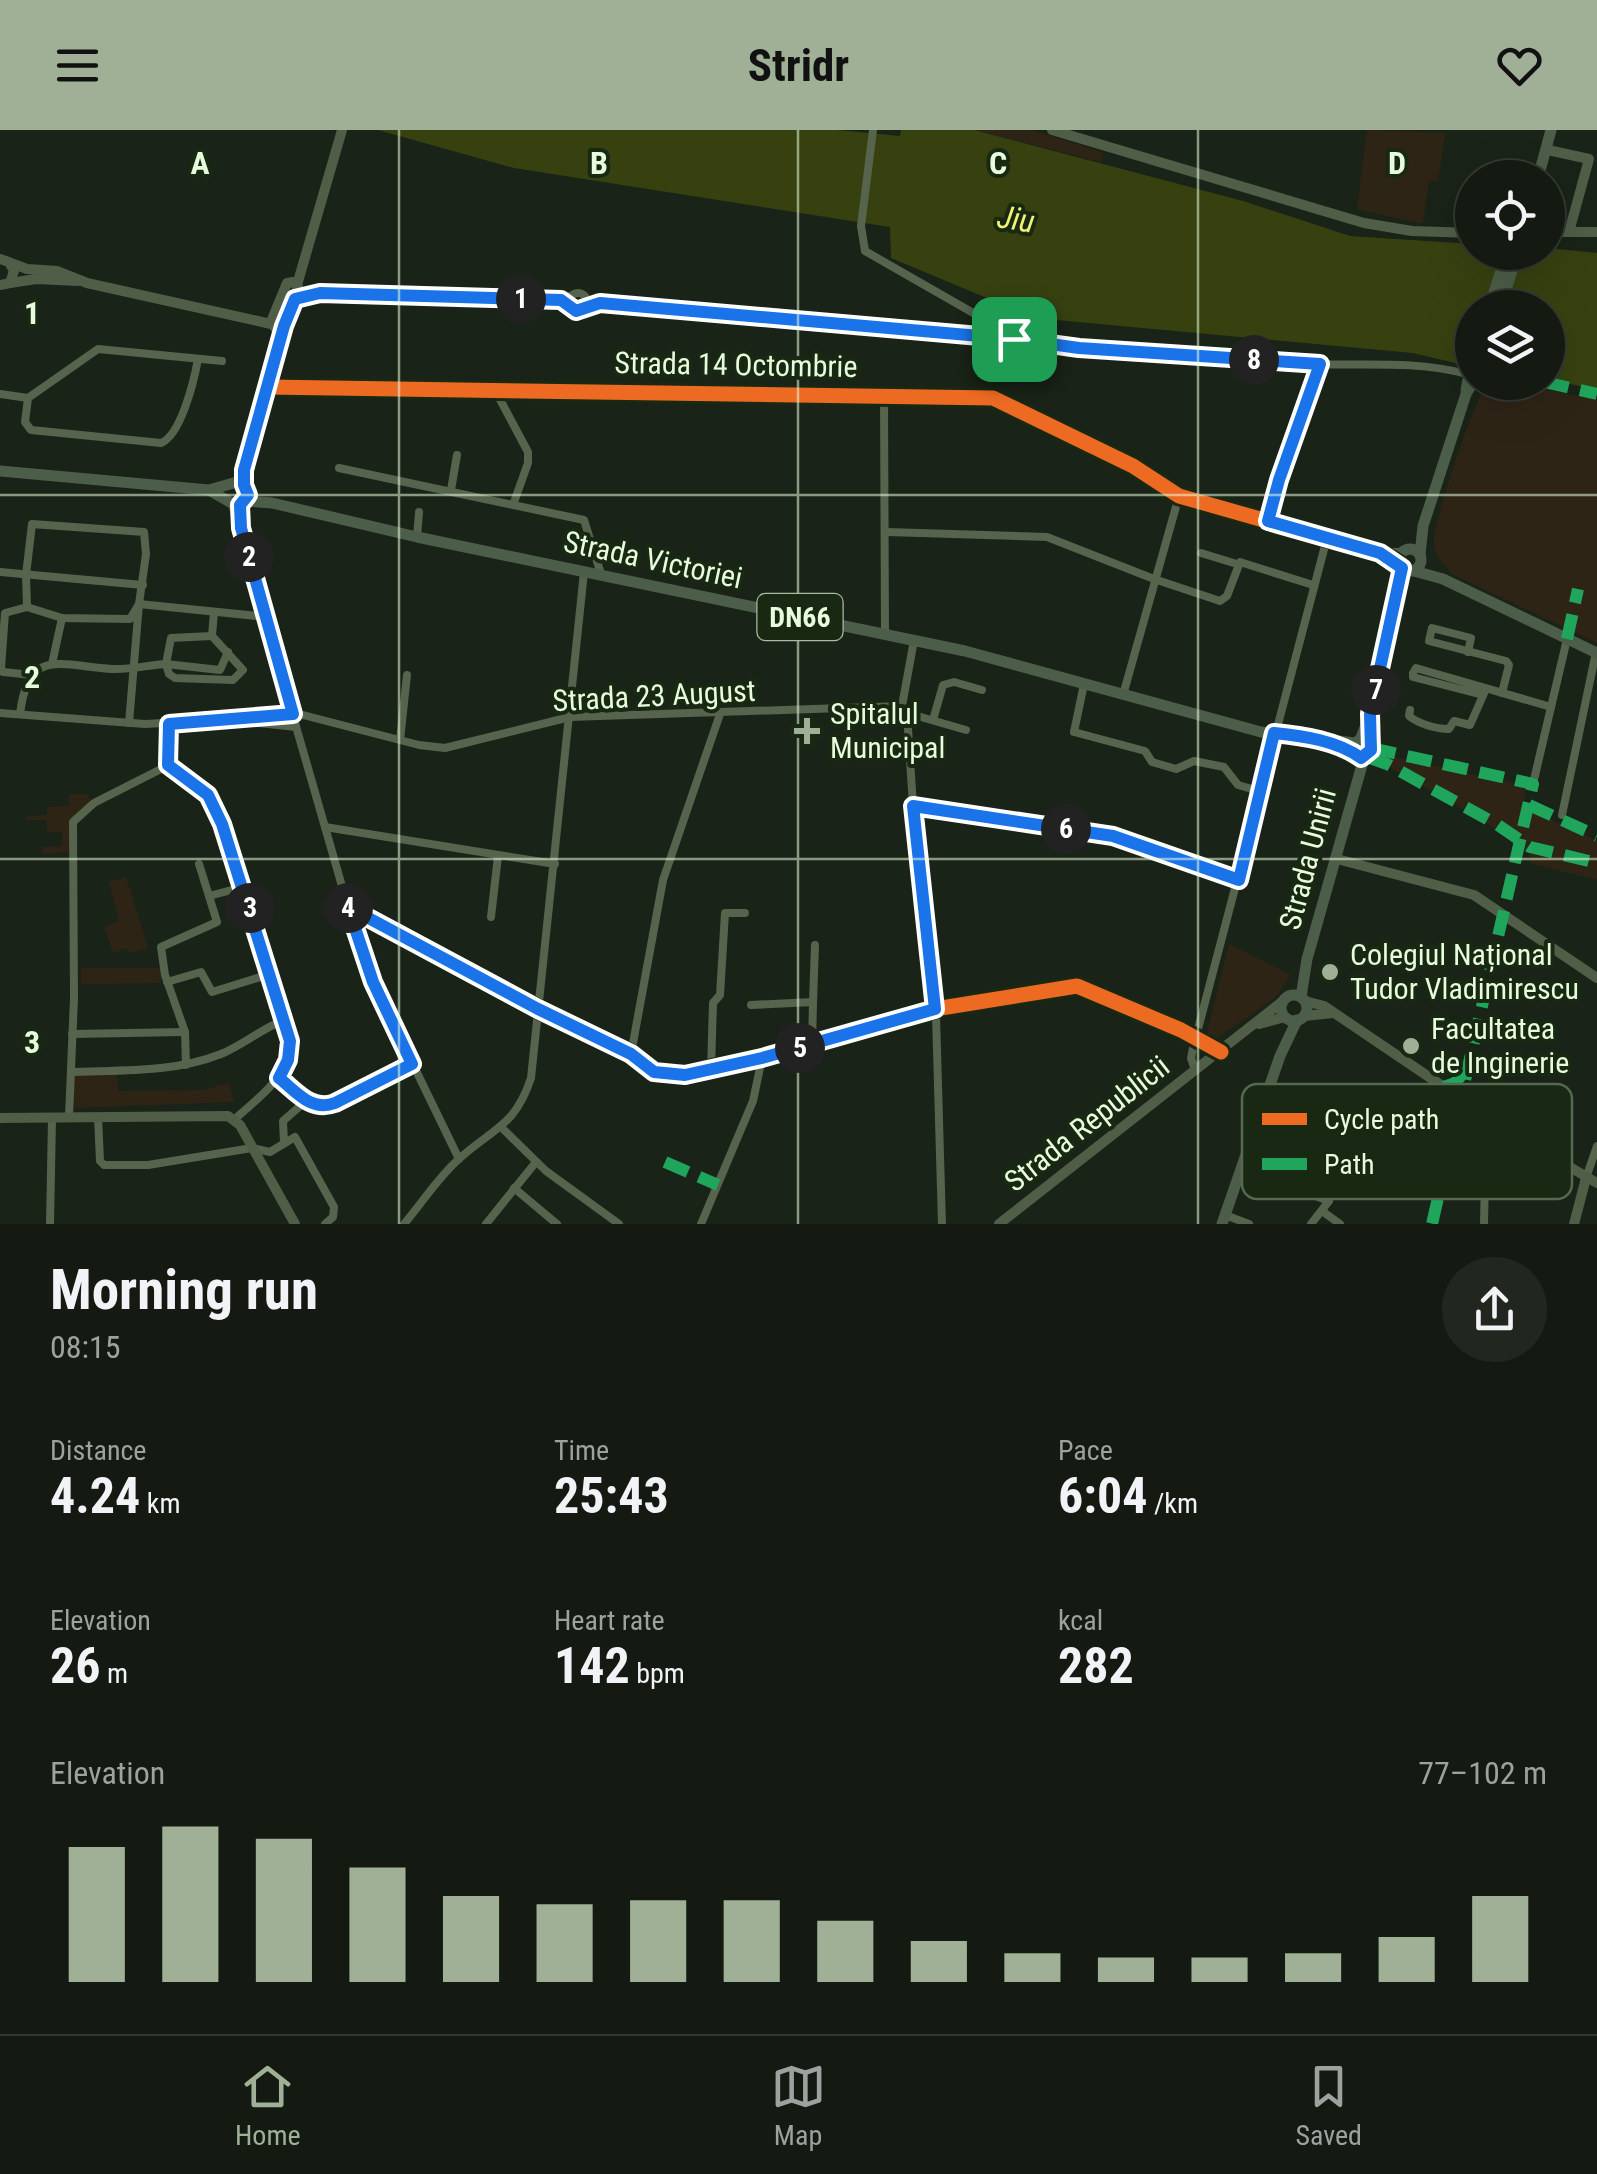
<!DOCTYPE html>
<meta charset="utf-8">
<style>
:root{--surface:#141a11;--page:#21271f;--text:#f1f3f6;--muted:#9da19f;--line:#333831;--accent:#9fb097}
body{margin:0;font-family:"Roboto Condensed",sans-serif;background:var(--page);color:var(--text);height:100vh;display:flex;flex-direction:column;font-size:38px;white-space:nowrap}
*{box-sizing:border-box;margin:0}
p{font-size:32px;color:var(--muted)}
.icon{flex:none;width:55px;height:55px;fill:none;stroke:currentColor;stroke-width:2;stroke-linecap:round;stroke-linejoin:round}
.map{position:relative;height:1094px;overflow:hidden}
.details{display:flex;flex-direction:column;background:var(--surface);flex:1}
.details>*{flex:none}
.buttons{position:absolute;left:1455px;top:30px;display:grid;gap:20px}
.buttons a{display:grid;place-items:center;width:110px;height:110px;border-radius:50%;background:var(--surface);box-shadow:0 10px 40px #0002,0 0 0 2px var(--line);font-size:50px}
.pin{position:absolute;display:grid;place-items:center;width:85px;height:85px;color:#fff;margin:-42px;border-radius:20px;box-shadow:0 5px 15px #0006}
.km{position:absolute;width:50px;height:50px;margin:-25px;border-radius:50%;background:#222;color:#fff;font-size:28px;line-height:50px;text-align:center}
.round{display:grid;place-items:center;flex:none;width:105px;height:105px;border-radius:52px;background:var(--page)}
.summary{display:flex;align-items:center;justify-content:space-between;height:170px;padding:0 50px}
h1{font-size:55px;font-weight:700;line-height:75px}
.figures{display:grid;grid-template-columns:repeat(3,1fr);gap:15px;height:170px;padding:10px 50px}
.figures div{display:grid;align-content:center}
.figures b{font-size:50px;font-weight:700}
.figures small{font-size:28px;font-weight:400}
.figures p{font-size:28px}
.chart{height:280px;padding:20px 50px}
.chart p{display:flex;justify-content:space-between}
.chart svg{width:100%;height:180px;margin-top:10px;stroke:var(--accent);stroke-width:6}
header{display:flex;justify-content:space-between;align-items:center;height:130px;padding:0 50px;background:var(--accent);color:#111;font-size:45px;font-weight:700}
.dock{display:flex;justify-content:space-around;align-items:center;height:140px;border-top:2px solid var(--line);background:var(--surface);font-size:28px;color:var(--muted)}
.dock a{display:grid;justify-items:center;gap:5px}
.dock .current{color:var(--accent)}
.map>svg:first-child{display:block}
.green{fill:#2e2416}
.water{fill:#374110}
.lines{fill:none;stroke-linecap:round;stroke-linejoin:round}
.street{stroke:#56634d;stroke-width:8}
.secondary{stroke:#505e48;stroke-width:10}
.primary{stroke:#4c5e49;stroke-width:11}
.quiet{stroke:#20a55d;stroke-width:12;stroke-dasharray:25 12;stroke-linecap:butt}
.cycleway-casing{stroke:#182812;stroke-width:21}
.cycleway{stroke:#ed6a23;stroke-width:15}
.route-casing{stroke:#fff;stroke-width:20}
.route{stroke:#1a73e8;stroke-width:12}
.grid{fill:none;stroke:#e6fcdc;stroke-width:2.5;stroke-opacity:0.55}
.poi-dot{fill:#9fb097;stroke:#182812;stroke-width:4}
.labels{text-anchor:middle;stroke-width:8;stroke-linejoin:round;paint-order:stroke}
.shield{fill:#182812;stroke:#a8bc9f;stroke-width:2.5}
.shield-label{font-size:28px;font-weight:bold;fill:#e6fcdc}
.street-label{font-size:30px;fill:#e6fcdc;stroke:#182812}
.poi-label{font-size:30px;fill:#e6fcdc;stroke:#182812;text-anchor:start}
.water-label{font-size:32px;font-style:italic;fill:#f1f472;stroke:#182812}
.key{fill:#182812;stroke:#56684f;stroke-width:2.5}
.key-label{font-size:28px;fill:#e6fcdc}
.grid-label{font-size:32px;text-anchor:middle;font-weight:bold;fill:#e6fcdc;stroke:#182812;stroke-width:8;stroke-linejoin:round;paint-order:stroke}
</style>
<header><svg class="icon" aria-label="menu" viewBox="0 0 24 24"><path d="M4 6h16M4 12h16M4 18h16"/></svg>Stridr<svg class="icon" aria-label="heart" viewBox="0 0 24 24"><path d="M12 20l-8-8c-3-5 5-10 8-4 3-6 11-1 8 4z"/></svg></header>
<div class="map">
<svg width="1597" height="1094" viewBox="0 0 1597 1094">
<rect width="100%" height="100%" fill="#1a2317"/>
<g class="green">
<polygon points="974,0 1032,0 1104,23 1101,32"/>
<polygon points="1367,0 1445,3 1438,52 1429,51 1423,94 1357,79"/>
<path d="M 1487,253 L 1514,253 L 1597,270 L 1597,513 L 1452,444 C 1443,434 1433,425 1434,410 C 1436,385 1473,274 1487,253 Z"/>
<polygon points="1381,624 1527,656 1522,677 1597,710 1597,750 1530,733 1528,722 1514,709 1379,631"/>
<path d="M 69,664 L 88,664 L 91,672 C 71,687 71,699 69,722 L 42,724 L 42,717 L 62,716 L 62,702 L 47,702 L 46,690 L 27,690 L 27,686 L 47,685 L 47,677 L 69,676 Z"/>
<polygon points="126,747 148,818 130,823 127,818 113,823 104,797 119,791 109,752"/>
<polygon points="1229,814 1291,845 1275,868 1214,910 1207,903"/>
<polygon points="81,838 161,838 161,853 81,854"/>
<polygon points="117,941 118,961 203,960 229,953 234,972 74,978 73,943"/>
</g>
<polygon class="water" points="378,0 837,0 900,6 901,0 974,0 1243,71 1350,106 1472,114 1472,122 1548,122 1548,118 1597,123 1597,260 1548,249 1548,178 1472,178 1472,237 1413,223 1035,188 891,128 890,97 514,38"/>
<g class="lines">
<g class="street">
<polyline points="873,0 861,96 865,121 989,192 1014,209"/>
<circle cx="578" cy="172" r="9"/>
<polyline points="295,169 319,163 561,170 570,166"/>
<path d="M 586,169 L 600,173 L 1014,209 C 1110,222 1209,229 1306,234 C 1361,236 1414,230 1467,244"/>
<polyline points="495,260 528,322 528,333 513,375"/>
<polyline points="0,264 28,268 98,219 222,231"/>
<polyline points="884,265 885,505"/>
<path d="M 28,268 L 25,292 L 31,300 L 161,313 C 181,305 194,251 198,229"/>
<polyline points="339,338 584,390 601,444"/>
<polyline points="451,360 457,325"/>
<polyline points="232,374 348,777 373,852 459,1029"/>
<polyline points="1269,391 1279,350 1320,234"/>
<polyline points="887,402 1047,407 1154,449 1220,471 1227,466 1240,432 1313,455"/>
<polyline points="417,407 419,382"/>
<polyline points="1201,423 1237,434"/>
<polyline points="0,442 143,455"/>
<polyline points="27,477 5,483 1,538 3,542 32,545"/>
<polyline points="212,506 171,508 166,534 220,540 228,522"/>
<polyline points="914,510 902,576 907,583 913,676 936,886 942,1094"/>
<polyline points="1468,522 1471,508 1432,498 1429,511 1506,531 1509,535 1502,563"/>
<polyline points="52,534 62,488"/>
<polyline points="1084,554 1074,602 1145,621 1152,632 1176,639 1194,631 1224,637 1238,655 1259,661"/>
<polyline points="1123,565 1179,366"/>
<polyline points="1483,565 1413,547 1413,543 1416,538 1551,577"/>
<path d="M 1410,580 L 1409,586 C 1419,594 1436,599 1449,599 L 1454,591 L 1470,595 L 1485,561"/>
<polyline points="0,583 145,594 303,585 419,615 445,618 570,587 902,576"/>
<polyline points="907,583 966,600"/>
<path d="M 20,584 C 28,516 61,536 112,539 C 129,540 149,535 166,534 L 169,544 L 175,548 L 233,550 L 243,540 L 212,506 L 214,482"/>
<polyline points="933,590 943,555 954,552 982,560"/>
<polyline points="240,591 296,597"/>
<polyline points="129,593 139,474 146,424 144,402 32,394 26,445 27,477 62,488 130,489 139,474 267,487"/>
<polyline points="400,610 407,545"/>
<path d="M 169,635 L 208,665 L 223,694 L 290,911 C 289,948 260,966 235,989"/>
<polyline points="169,635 169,594"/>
<polyline points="1533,654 1567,509"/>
<polyline points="913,676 1113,707 1239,750"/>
<polyline points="1562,685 1596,522"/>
<polyline points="325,697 555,734"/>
<polyline points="199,734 209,766"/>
<polyline points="348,777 538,879 631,924 654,942 685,945 812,915 935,879 1077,856 1181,900 1221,922"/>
<polyline points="491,787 498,726"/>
<polyline points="167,852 201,842 212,862 270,844"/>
<polyline points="813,872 815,815"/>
<polyline points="751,875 813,872 812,915"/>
<polyline points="72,904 185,902"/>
<polyline points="631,924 663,750 720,584"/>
<polyline points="186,935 185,902 165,845 161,817 217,792 209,766 243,757"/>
<polyline points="711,939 713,873 720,865 725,783 745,783"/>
<polyline points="1195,940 1191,928 1193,918 1327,408"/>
<path d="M 71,942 C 121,940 173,943 221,924 C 243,915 261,899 284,890"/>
<polyline points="279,948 315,976 323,977 412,935"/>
<polyline points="1444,957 1455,953 1468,937"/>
<polyline points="1268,964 1351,994 1329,1071 1311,1094"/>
<polyline points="69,987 74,868 73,692 94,673 169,635"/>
<polyline points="98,987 100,1031 104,1035 148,1035 252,1018 270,1022 295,1007 334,1077 333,1087 325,1094"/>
<polyline points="501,997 546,1041 619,1094"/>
<polyline points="284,1012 283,991 307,970"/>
<polyline points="1244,1032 1282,1044 1285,1055 1329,1071"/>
<polyline points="1586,1048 1597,1016"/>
<polyline points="514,1058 557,1094"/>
<polyline points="1322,1081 1340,1094"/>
<polyline points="1225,1085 1249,1094"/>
<polyline points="50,1094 52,988"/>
<path d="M 404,1094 C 422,1073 439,1046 460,1028 C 495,997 515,996 531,948 L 584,442"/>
<polyline points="486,1094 536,1032"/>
<polyline points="701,1094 753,971 762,928"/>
<polyline points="1484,1094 1485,1045"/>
</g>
<g class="secondary">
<polyline points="1052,0 1364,93 1412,101 1472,103"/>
<polyline points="1548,20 1589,29 1569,102"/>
<polyline points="1548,102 1597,102"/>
<polyline points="0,129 9,132 14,141 10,153 0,155"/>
<polyline points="11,133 27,139 57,141 87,153 271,194"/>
<polygon points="293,152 298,157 287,191 276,199 271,192 287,153"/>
<polyline points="10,153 36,149 78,151"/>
<polyline points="297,155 342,0"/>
<polyline points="267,257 993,268 1133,336 1179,366 1380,423 1400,435"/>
<polyline points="244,355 244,340 284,196"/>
<polyline points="1381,423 1402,423"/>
<polyline points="1337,729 1474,765 1597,848"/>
<polyline points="1305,871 1324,876 1512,1003 1597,1053"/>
<polyline points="1304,886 1333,883"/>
<polyline points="1259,894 1285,887"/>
<polyline points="0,988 228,986 240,995 295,1094"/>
<polyline points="999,1094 1283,871"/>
<polyline points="1574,1094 1586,1048"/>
</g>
<g class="primary">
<polyline points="1538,48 1551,0"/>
<polyline points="1489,178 1507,122"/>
<polyline points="1500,178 1518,122"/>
<polyline points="1466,260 1472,229"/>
<polyline points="0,341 209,360 237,352 246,358 248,365 243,373 235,375 209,360"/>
<polyline points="245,371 272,373 417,407 965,521 1261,602 1355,613"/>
<circle cx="1410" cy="430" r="11"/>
<polyline points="1420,425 1423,396 1466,264 1473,252"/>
<polyline points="1414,441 1443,449 1597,523"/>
<polyline points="1360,610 1370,585 1402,438"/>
<circle cx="1362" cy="619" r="9"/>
<circle cx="1294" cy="878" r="13"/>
<polyline points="1301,867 1307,829 1364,628"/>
<polyline points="1222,1094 1280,926 1297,890"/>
</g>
<g class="quiet">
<polyline points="1544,252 1597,264"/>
<polyline points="1567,509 1578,459"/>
<polyline points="1371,618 1533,654 1432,1094"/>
<polyline points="1367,627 1387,634 1498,695 1530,717 1597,733"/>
<polyline points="1529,675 1597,706"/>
<polyline points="1444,957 1455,953 1468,937"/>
<polyline points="665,1032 718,1055"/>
</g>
<defs>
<g id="cycleway">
<polyline points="267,257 993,268 1133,336 1179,366 1380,423 1400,435"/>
<polyline points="348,777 538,879 631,924 654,942 685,945 812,915 935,879 1077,856 1181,900 1221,922"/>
</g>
</defs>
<use href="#cycleway" class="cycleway-casing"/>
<use href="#cycleway" class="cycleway"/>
</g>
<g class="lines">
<defs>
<path id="route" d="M 320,163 L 561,170 L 576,181 L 600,173 L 1014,209 L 1079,218 L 1320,234 L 1279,350 L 1268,391 L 1380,423 L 1402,438 L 1370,584 L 1371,620 L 1361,628 C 1338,611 1304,606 1274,603 L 1239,750 L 1113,706 L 913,676 L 935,879 L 762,928 L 685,945 L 654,942 L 631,924 L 538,879 L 348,777 L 373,852 L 412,934 L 335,973 C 311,982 297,962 279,948 L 288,930 L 290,911 L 222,694 L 208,665 L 168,635 L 169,594 L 293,584 L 241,398 L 240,375 L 248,365 L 244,355 L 244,340 L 284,196 L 295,169 Z"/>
</defs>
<use href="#route" class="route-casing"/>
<use href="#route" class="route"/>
</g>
<path class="grid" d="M 399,0 L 399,1094M 798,0 L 798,1094M 1198,0 L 1198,1094M 0,365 L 1597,365M 0,729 L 1597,729"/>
<g class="poi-dot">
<path d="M802 586h10v10h10v10h-10v10h-10v-10h-10v-10h10z"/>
<circle cx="1330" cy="842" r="10"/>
<circle cx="1411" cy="916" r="10"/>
</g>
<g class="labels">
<rect class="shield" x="757.5" y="464" width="85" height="46" rx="8"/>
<g class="shield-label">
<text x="800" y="497">DN66</text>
</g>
<g class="street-label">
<text transform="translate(736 235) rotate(1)" y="10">Strada 14 Octombrie</text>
<text transform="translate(653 430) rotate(12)" y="10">Strada Victoriei</text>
<text transform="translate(654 566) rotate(-3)" y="10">Strada 23 August</text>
<text transform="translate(1308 729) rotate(-75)" y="10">Strada Unirii</text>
<text transform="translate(1087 994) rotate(-38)" y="10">Strada Republicii</text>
</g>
<g class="poi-label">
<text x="830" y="594">Spitalul<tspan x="830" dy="34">Municipal</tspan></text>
<text x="1350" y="835">Colegiul Național<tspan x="1350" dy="34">Tudor Vladimirescu</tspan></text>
<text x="1431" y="909">Facultatea<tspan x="1431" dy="34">de Inginerie</tspan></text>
</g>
<g class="water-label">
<text transform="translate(1016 89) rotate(9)" y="11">Jiu</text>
</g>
</g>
<rect x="1242" y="954" width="330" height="115" rx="15" class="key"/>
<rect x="1262" y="983" width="45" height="12" fill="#ed6a23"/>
<rect x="1262" y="1028" width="45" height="12" fill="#20a55d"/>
<g class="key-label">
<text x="1324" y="999">Cycle path</text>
<text x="1324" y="1044">Path</text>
</g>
<g class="grid-label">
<text x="200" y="44">A</text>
<text x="599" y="44">B</text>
<text x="998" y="44">C</text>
<text x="1397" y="44">D</text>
<text x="32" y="194">1</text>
<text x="32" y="558">2</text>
<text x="32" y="923">3</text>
</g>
</svg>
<div class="buttons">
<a><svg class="icon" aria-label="locate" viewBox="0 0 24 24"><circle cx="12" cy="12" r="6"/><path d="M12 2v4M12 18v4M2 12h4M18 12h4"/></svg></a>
<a><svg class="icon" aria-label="layers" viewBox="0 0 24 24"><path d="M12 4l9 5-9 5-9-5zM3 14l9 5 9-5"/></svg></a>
</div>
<div class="pin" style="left:1014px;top:209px;background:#1e9e55"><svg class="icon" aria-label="arrive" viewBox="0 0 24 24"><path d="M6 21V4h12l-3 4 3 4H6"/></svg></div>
<b class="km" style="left:521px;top:169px">1</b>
<b class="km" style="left:249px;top:427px">2</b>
<b class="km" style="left:250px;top:778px">3</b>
<b class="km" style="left:348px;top:778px">4</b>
<b class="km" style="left:800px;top:918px">5</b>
<b class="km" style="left:1066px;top:699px">6</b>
<b class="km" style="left:1376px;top:560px">7</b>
<b class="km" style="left:1254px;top:230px">8</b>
</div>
<section class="details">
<div class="summary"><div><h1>Morning run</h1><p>08:15</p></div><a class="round"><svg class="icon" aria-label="share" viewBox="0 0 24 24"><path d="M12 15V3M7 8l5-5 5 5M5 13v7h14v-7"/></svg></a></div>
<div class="figures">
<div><p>Distance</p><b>4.24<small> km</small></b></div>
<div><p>Time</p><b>25:43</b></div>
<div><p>Pace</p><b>6:04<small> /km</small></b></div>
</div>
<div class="figures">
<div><p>Elevation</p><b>26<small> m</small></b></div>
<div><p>Heart rate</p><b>142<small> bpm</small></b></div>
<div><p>kcal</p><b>282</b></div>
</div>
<div class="chart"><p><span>Elevation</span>77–102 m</p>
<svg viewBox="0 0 160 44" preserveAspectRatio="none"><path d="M5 44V11M15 44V6M25 44V9M35 44V16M45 44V23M55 44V25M65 44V24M75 44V24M85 44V29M95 44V34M105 44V37M115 44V38M125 44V38M135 44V37M145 44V33M155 44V23"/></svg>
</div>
</section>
<nav class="dock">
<a class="current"><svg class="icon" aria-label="home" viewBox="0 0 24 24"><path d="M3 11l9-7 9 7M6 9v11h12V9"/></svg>Home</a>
<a><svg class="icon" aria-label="map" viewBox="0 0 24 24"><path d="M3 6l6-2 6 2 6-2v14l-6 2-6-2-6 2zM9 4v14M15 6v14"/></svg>Map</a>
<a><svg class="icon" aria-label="saved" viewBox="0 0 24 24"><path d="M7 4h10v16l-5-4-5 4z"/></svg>Saved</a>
</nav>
